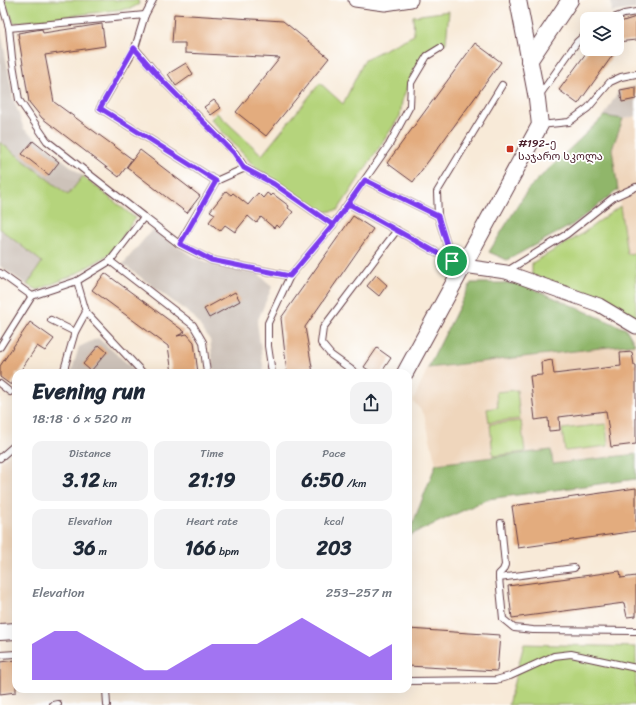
<!DOCTYPE html>
<meta charset="utf-8">
<style>
:root{--surface:#fff;--page:#f2f2f3;--text:#1f2937;--muted:#747a83;--accent:#7c3aed}
body{margin:0;font-family:Sriracha,"Noto Sans Georgian",sans-serif;background:var(--page);color:var(--text);height:100vh;display:flex;flex-direction:column;font-size:15px;white-space:nowrap}
*{box-sizing:border-box;margin:0}
p{font-size:13px;color:var(--muted)}
.icon{flex:none;width:22px;height:22px;fill:none;stroke:currentColor;stroke-width:2;stroke-linecap:round;stroke-linejoin:round}
.map{position:relative;flex:1;overflow:hidden}
.side{position:absolute;left:12px;top:369px;width:400px;height:324px;display:flex;flex-direction:column;background:var(--surface);border-radius:12px;box-shadow:0 4px 16px #0002}
.side>*{flex:none}
.tools{position:absolute;left:580px;top:12px;display:grid;gap:8px}
.tools a{display:grid;place-items:center;width:44px;height:44px;border-radius:8px;background:var(--surface);box-shadow:0 4px 16px #0002;font-size:20px}
.pin{position:absolute;display:grid;place-items:center;width:34px;height:34px;color:#fff;margin:-17px;border:2px solid #fff;border-radius:50%;box-shadow:0 1px 4px #0007}
.round{display:grid;place-items:center;flex:none;width:42px;height:42px;border-radius:12px;background:var(--page)}
.overview{display:flex;align-items:center;justify-content:space-between;height:68px;padding:0 20px}
h1{font-size:22px;font-weight:800;line-height:30px}
.stats{display:grid;grid-template-columns:repeat(3,1fr);gap:6px;height:68px;padding:4px 20px}
.stats div{display:grid;align-content:center;border-radius:10px;background:var(--page);text-align:center}
.stats b{font-size:20px;font-weight:800}
.stats small{font-size:11px;font-weight:400}
.stats p{font-size:11px}
.chart{height:112px;padding:8px 20px}
.chart p{display:flex;justify-content:space-between}
.chart svg{width:100%;height:72px;margin-top:4px;fill:var(--accent);opacity:.7}
.map>svg:first-child{display:block}
.built{fill:#efd6bc}
.industrial{fill:#cdc2b9}
.green{fill:#b5d47b;stroke:#807a53}
.forest{fill:#90b66b;stroke:#6d6a4b}
.building{fill:#e3ac7e}
.lines{fill:none;stroke-linecap:round;stroke-linejoin:round}
.service-casing{stroke:#643d45;stroke-width:8}
.minor-casing{stroke:#643d45;stroke-width:15}
.tertiary-casing{stroke:#643d45;stroke-width:18}
.service{stroke:#fff;stroke-width:6}
.minor{stroke:#fff;stroke-width:13}
.tertiary{stroke:#fff;stroke-width:16}
.route-casing{stroke:#fff;stroke-width:8}
.route{stroke:#7c3aed;stroke-width:5}
.poi-dot{fill:#c8321e;stroke:#fff;stroke-width:1.5}
.labels{text-anchor:middle;stroke-width:3.5;stroke-linejoin:round;paint-order:stroke}
.poi-label{font-size:11px;fill:#4a1f2b;stroke:#fff;text-anchor:start}
</style>
<div class="map">
<svg width="636" height="705" viewBox="0 0 636 705">
<rect width="100%" height="100%" fill="#fff"/>
<filter id="ink" filterUnits="userSpaceOnUse"><feTurbulence type="fractalNoise" baseFrequency=".025" numOctaves="2"/><feDisplacementMap in="SourceGraphic" scale="8" xChannelSelector="R" yChannelSelector="G"/><feConvolveMatrix kernelMatrix="1 2 1 2 8 2 1 2 1" color-interpolation-filters="sRGB"/></filter>
<filter id="wash" filterUnits="userSpaceOnUse"><feTurbulence type="fractalNoise" baseFrequency=".012" numOctaves="4" result="noise"/><feDisplacementMap in="SourceGraphic" scale="16" xChannelSelector="R" yChannelSelector="G"/><feGaussianBlur stdDeviation="0.9" result="paint"/><feColorMatrix in="noise" values="0 0 0 0 0 0 0 0 0 0 0 0 0 0 0 0 0 1.4 0 .05"/><feComposite in="paint" operator="in"/></filter>
<g filter="url(#wash)">
<rect width="100%" height="100%" fill="#f8ead8"/>
<g class="built">
<polygon points="636,116 636,253 627,254 612,149 623,119"/>
<polygon points="635,344 636,345 636,454 553,464 551,450 436,464 424,414 413,401 428,368"/>
<polygon points="16,449 16,624 0,625 0,462"/>
</g>
<g class="industrial">
<polygon points="611,0 636,0 636,9 612,12"/>
<polygon points="0,25 13,98 24,129 83,176 68,195 0,142"/>
<polygon points="636,86 636,116 623,119 604,116 619,90"/>
<polygon points="0,229 42,262 27,285 0,266"/>
<polygon points="152,230 192,256 222,268 259,274 272,287 257,322 264,373 214,373 210,340 194,317 123,264"/>
<polygon points="98,338 138,373 71,373 79,347"/>
</g>
<g class="green">
<polygon points="4,0 138,0 139,4 132,8 14,23"/>
<polygon points="449,11 446,43 433,46 414,69 402,101 400,116 338,210 324,212 255,167 211,119 217,113 262,155 320,83 343,104 365,59 414,35 413,16"/>
<polygon points="0,142 68,195 83,176 135,218 111,253 74,275 38,290 27,285 42,262 0,229"/>
<polygon points="620,206 627,254 636,253 636,320 594,295 532,275 532,263 579,236"/>
<polygon points="517,390 520,419 489,422 487,409 498,407 496,392"/>
<polygon points="521,421 525,452 493,456 490,424"/>
<polygon points="606,424 608,446 565,451 562,429"/>
<polygon points="524,644 636,647 636,705 508,705"/>
</g>
<g class="forest">
<polygon points="604,116 623,119 612,149 618,190 572,225 507,260 489,252 528,189"/>
<polygon points="471,283 520,283 626,329 635,344 428,368"/>
<polygon points="551,450 553,464 636,454 636,479 488,499 408,536 436,464"/>
</g>
<g id="blocks">
<g class="building">
<polygon points="174,14 283,21 329,58 266,136 236,112 280,58 185,53 185,43 172,43"/>
<polygon points="636,17 636,40 617,42 617,23"/>
<polygon points="102,24 105,46 45,55 54,102 132,159 119,177 42,118 29,102 18,33 42,29 43,33"/>
<polygon points="475,43 501,62 413,182 387,163"/>
<polygon points="589,49 617,49 578,104 559,90"/>
<polygon points="186,63 193,74 176,86 168,74"/>
<polygon points="636,87 636,99 622,102 620,90"/>
<polygon points="214,100 221,108 211,115 204,107"/>
<polygon points="33,141 59,162 49,175 22,154"/>
<polygon points="140,150 200,196 187,213 127,167"/>
<polygon points="226,191 231,195 233,193 248,205 258,193 263,198 267,193 271,196 273,194 289,206 288,208 293,212 279,228 276,225 274,228 261,217 256,223 248,216 235,232 225,225 220,231 209,222 215,214 210,211"/>
<polygon points="353,216 373,229 305,327 313,373 287,373 281,318"/>
<polygon points="105,273 185,332 177,336 187,334 194,342 198,373 172,373 168,346 92,290"/>
<polygon points="376,275 387,285 379,296 367,286"/>
<polygon points="235,292 240,301 209,318 204,309"/>
<polygon points="30,322 54,339 45,351 37,346 19,373 16,373 16,377 11,385 0,377 0,366"/>
<polygon points="99,345 107,352 91,371 83,364"/>
<polygon points="377,348 391,358 381,373 373,373 364,367"/>
<polygon points="632,352 634,365 636,365 636,444 611,447 606,411 559,417 560,430 549,431 548,418 535,420 530,376 542,375 541,362 552,360 554,374 621,366 620,353"/>
<polygon points="636,488 636,531 518,548 512,506"/>
<polygon points="620,571 621,578 636,576 636,616 627,617 624,603 512,618 508,586"/>
<polygon points="408,629 500,635 497,671 408,666"/>
<polygon points="16,660 16,692 0,694 0,662"/>
</g>
</g>
</g>
<g filter="url(#ink)">
<use href="#blocks" fill-opacity="0" stroke="#643d45" stroke-width="1"/>
<g class="lines">
<defs>
<g id="service">
<polyline points="1,0 9,28 12,58 19,100 47,141 144,217"/>
<polyline points="153,0 145,15 135,48 100,108 216,181 245,168 274,184 333,225"/>
<polyline points="611,19 624,14 636,12"/>
<polyline points="9,28 145,15"/>
<polyline points="135,48 160,78 235,153 245,168"/>
<polyline points="539,96 577,42 587,33"/>
<polyline points="540,125 569,122 588,108 610,82 621,77 636,74"/>
<polyline points="365,180 438,216"/>
<polyline points="349,204 454,262"/>
<polyline points="179,244 216,181"/>
<polyline points="452,261 438,216 437,192 502,85"/>
<polyline points="507,271 567,234 614,197 636,187"/>
<polyline points="0,273 32,296 77,281 110,261"/>
<polyline points="77,281 86,312 143,373"/>
<polyline points="51,320 75,332"/>
<polyline points="0,347 32,296"/>
<polyline points="63,373 75,332 86,312"/>
<polyline points="207,373 203,342 193,325 110,261 144,217 179,244 211,260 290,276"/>
<polyline points="272,373 268,346 268,323 290,276 333,225 389,145 410,106 411,83 427,56 440,48"/>
<polyline points="356,373 331,355 321,343 323,328 397,230"/>
<polyline points="0,384 10,392"/>
<polyline points="0,458 16,444"/>
<polyline points="501,523 505,565 503,570 499,574 499,578 503,619 514,628 533,630 636,631"/>
<polyline points="499,578 574,568"/>
<polyline points="0,655 16,654"/>
<polyline points="408,681 496,680 510,676 554,656 571,654 636,668"/>
<polyline points="106,689 107,705"/>
<polyline points="53,705 58,704"/>
</g>
<g id="minor">
<polyline points="355,0 385,4 411,0"/>
<polyline points="464,266 506,272 599,305 636,327"/>
</g>
<g id="tertiary">
<polyline points="529,61 570,0"/>
<polyline points="405,373 540,125 537,99 518,0"/>
<polyline points="0,632 16,631"/>
</g>
</defs>
<use href="#service" class="service-casing"/>
<use href="#minor" class="minor-casing"/>
<use href="#tertiary" class="tertiary-casing"/>
<use href="#service" class="service"/>
<use href="#minor" class="minor"/>
<use href="#tertiary" class="tertiary"/>
</g>
</g>
<g class="lines" filter="url(#ink)">
<defs>
<polyline id="route" points="452,261 349,204 333,225 274,184 244,168 234,153 160,78 134,48 100,108 216,181 180,244 211,260 290,276 333,225 365,180 438,216 452,261"/>
</defs>
<use href="#route" class="route-casing"/>
<use href="#route" class="route"/>
</g>
<rect class="poi-dot" x="506" y="145" width="8" height="8" rx="2"/>
<g class="labels">
<g class="poi-label">
<text x="518" y="147">#192-ე<tspan x="518" dy="13">საჯარო სკოლა</tspan></text>
</g>
</g>
</svg>
<div class="tools">
<a><svg class="icon" aria-label="layers" viewBox="0 0 24 24"><path d="M12 4l9 5-9 5-9-5zM3 14l9 5 9-5"/></svg></a>
</div>
<div class="pin" style="left:452px;top:261px;background:#1e9e55"><svg class="icon" aria-label="arrive" viewBox="0 0 24 24"><path d="M6 21V4h12l-3 4 3 4H6"/></svg></div>
<section class="side">
<div class="overview"><div><h1>Evening run</h1><p>18:18 · 6 × 520 m</p></div><a class="round"><svg class="icon" aria-label="share" viewBox="0 0 24 24"><path d="M12 15V3M7 8l5-5 5 5M5 13v7h14v-7"/></svg></a></div>
<div class="stats">
<div><p>Distance</p><b>3.12<small> km</small></b></div>
<div><p>Time</p><b>21:19</b></div>
<div><p>Pace</p><b>6:50<small> /km</small></b></div>
</div>
<div class="stats">
<div><p>Elevation</p><b>36<small> m</small></b></div>
<div><p>Heart rate</p><b>166<small> bpm</small></b></div>
<div><p>kcal</p><b>203</b></div>
</div>
<div class="chart"><p><span>Elevation</span>253–257 m</p>
<svg viewBox="0 0 160 44" preserveAspectRatio="none"><path d="M0 44V22L10 14L20 14L30 22L40 30L50 38L60 38L70 30L80 22L90 22L100 22L110 14L120 6L130 14L140 22L150 30L160 22V44z"/></svg>
</div>
</section>
</div>
